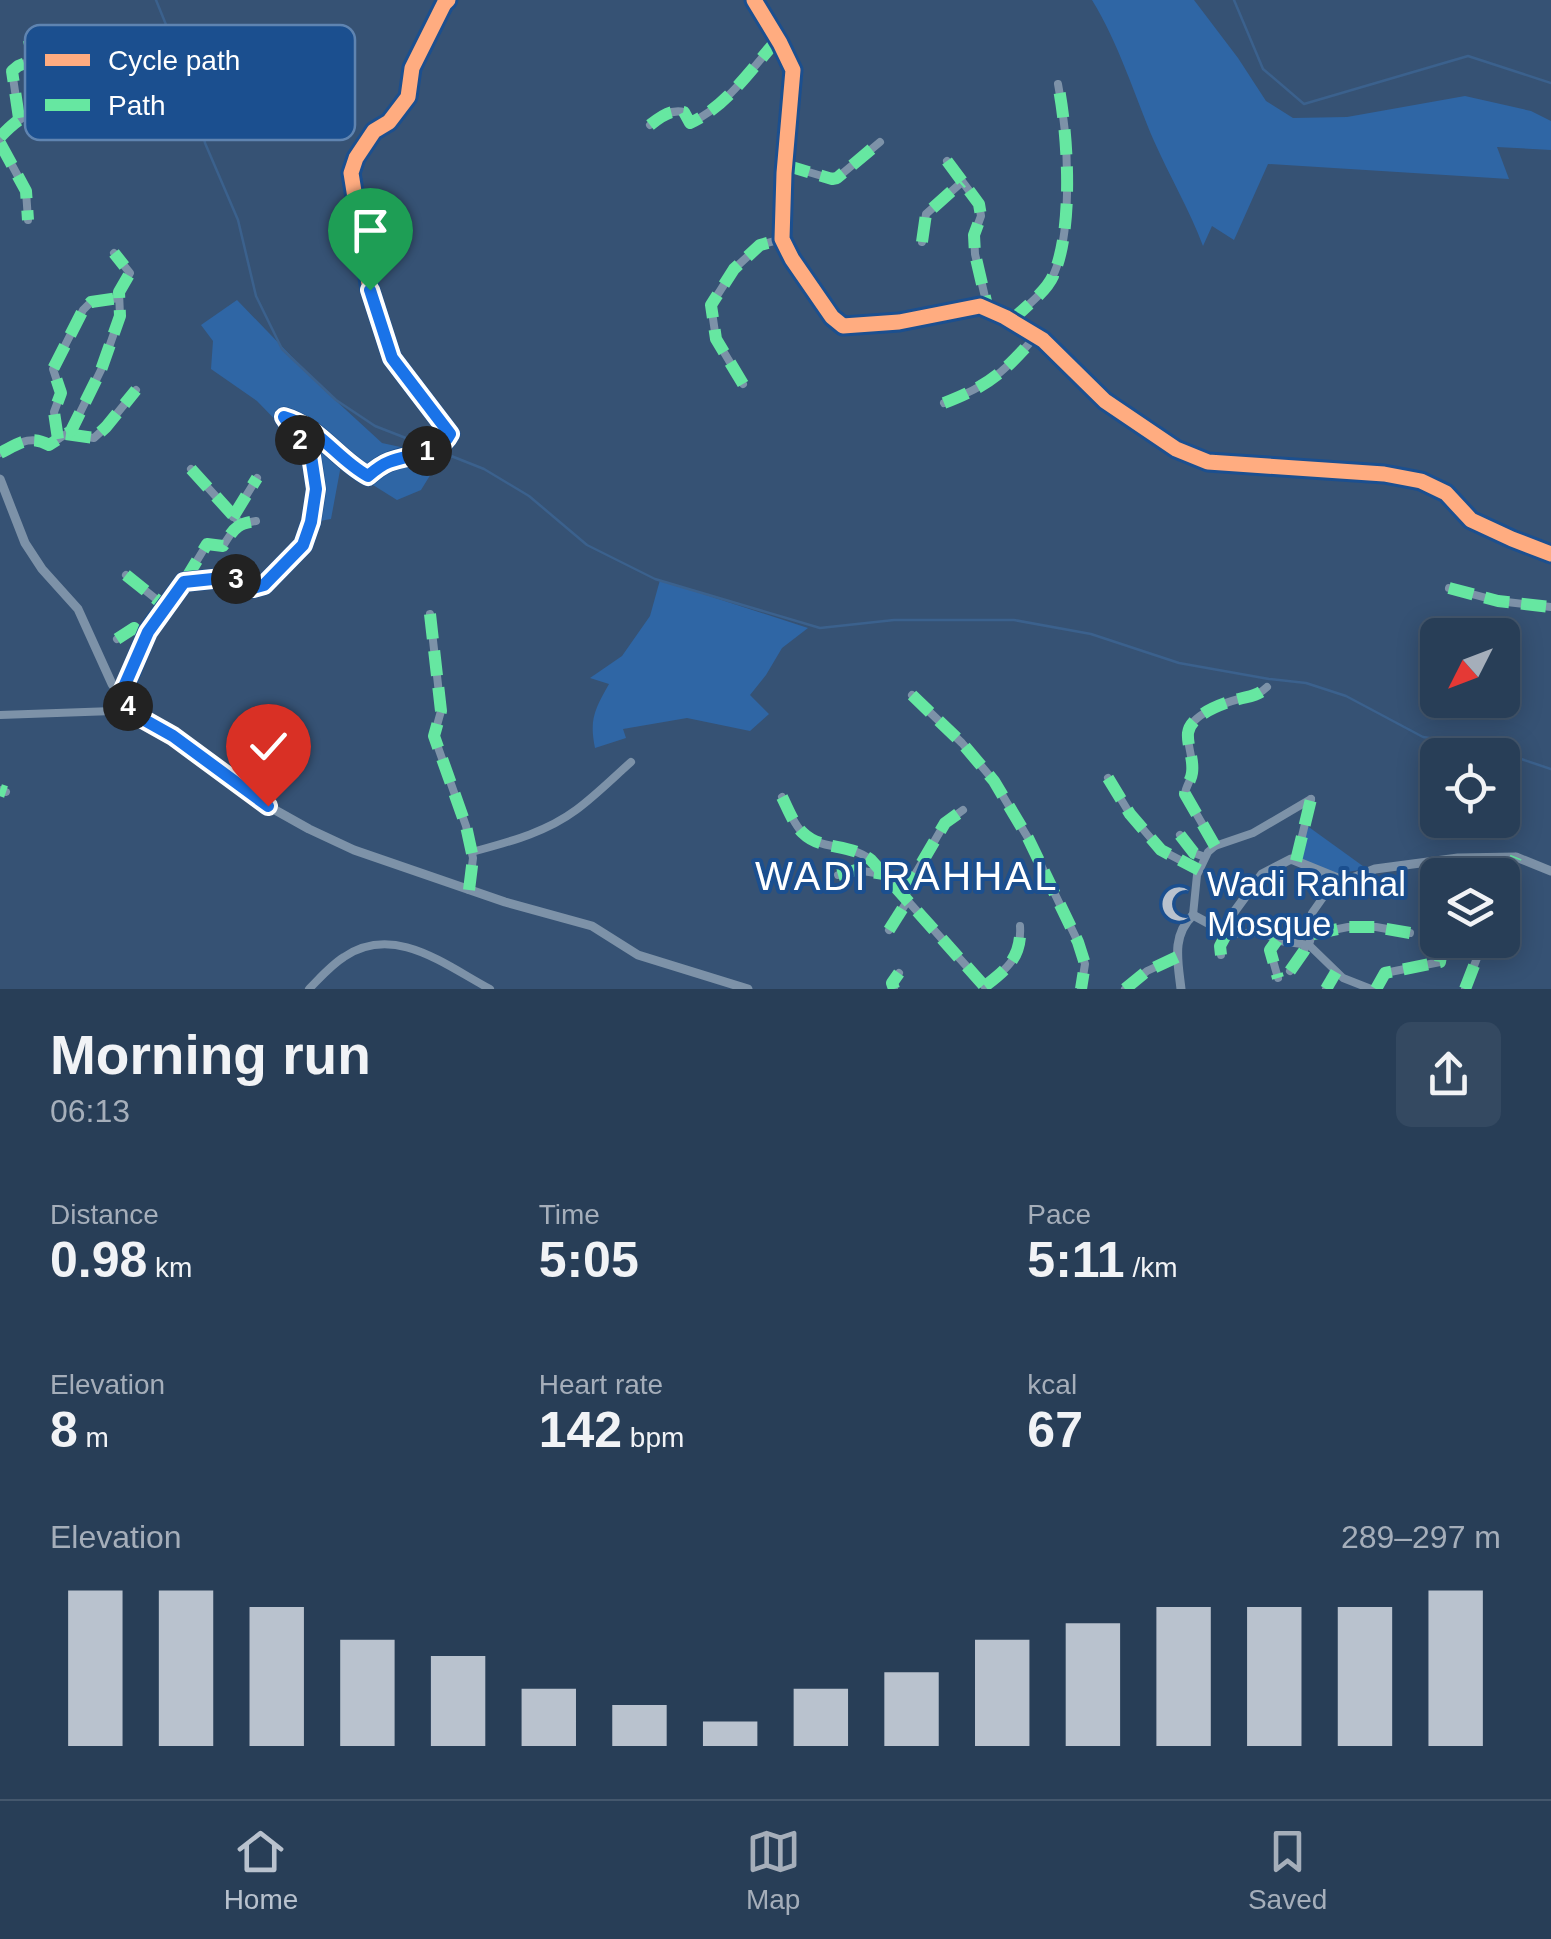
<!DOCTYPE html>
<meta charset="utf-8">
<style>
:root{--surface:#283e57;--page:#344961;--text:#f1f3f6;--muted:#a5aeba;--line:#44576d;--accent:#b9c2ce}
body{margin:0;font-family:Arial,sans-serif;background:var(--page);color:var(--text);height:100vh;display:flex;flex-direction:column;font-size:38px;white-space:nowrap}
*{box-sizing:border-box;margin:0}
p{font-size:32px;color:var(--muted)}
.icon{flex:none;width:55px;height:55px;fill:none;stroke:currentColor;stroke-width:2;stroke-linecap:round;stroke-linejoin:round}
.map{position:relative;height:989px;overflow:hidden}
.panel{display:flex;flex-direction:column;background:var(--surface);flex:1}
.panel>*{flex:none}
.needle{width:65px;rotate:228deg}
.tools{position:absolute;left:1420px;top:618px;display:grid;gap:20px}
.tools a{display:grid;place-items:center;width:100px;height:100px;border-radius:15px;background:var(--surface);box-shadow:0 5px 25px #0003,0 0 0 2px var(--line);font-size:50px}
.pin{position:absolute;display:grid;place-items:center;width:85px;height:85px;color:#fff;margin:-102px -42px;border-radius:50% 50% 50% 0;rotate:-45deg;box-shadow:0 0 10px #0007}
.pin .icon{rotate:45deg}
.km{position:absolute;width:50px;height:50px;margin:-25px;border-radius:50%;background:#222;color:#fff;font-size:28px;line-height:50px;text-align:center}
.round{display:grid;place-items:center;flex:none;width:105px;height:105px;border-radius:15px;background:var(--page)}
.summary{display:flex;align-items:center;justify-content:space-between;height:170px;padding:0 50px}
h1{font-size:55px;font-weight:600;line-height:75px}
.stats{display:grid;grid-template-columns:repeat(3,1fr);gap:15px;height:170px;padding:10px 50px}
.stats div{display:grid;align-content:center}
.stats b{font-size:50px;font-weight:600}
.stats small{font-size:28px;font-weight:400}
.stats p{font-size:28px}
.chart{height:280px;padding:20px 50px}
.chart p{display:flex;justify-content:space-between}
.chart svg{width:100%;height:180px;margin-top:10px;stroke:var(--accent);stroke-width:6}
.tabs{display:flex;justify-content:space-around;align-items:center;height:140px;border-top:2px solid var(--line);background:var(--surface);font-size:28px;color:var(--muted)}
.tabs a{display:grid;justify-items:center;gap:5px}
.tabs .selected{color:var(--accent)}
.map>svg:first-child{display:block}
.green{fill:#2f66a5}
.lines{fill:none;stroke-linecap:round;stroke-linejoin:round}
.stream{stroke:#3b618d;stroke-width:2.5}
.minor{stroke:#7d92a8;stroke-width:8}
.tertiary{stroke:#7d92a8;stroke-width:9}
.quiet{stroke:#66e7a1;stroke-width:12;stroke-dasharray:25 12;stroke-linecap:butt}
.cycleway-casing{stroke:#1b4f8f;stroke-width:21}
.cycleway{stroke:#ffac80;stroke-width:15}
.route-casing{stroke:#fff;stroke-width:20}
.route{stroke:#1a73e8;stroke-width:12}
.labels{text-anchor:middle;stroke-width:8;stroke-linejoin:round;paint-order:stroke}
.poi-label{font-size:35px;fill:#fff;stroke:#1b4f8f;text-anchor:start}
.quarter-label{font-size:40px;letter-spacing:2.5px;fill:#fff;stroke:#1b4f8f}
.key{fill:#1b4f8f;stroke:#5f84b1;stroke-width:2.5}
.key-label{font-size:28px;fill:#fff}
</style>
<div class="map">
<svg width="1551" height="989" viewBox="0 0 1551 989">
<rect width="100%" height="100%" fill="#365274"/>
<g class="green">
<path d="M 1092,0 L 1194,0 L 1238,58 L 1266,101 L 1293,118 L 1347,117 L 1465,96 L 1531,111 L 1551,121 L 1551,150 L 1497,147 L 1509,179 L 1268,164 L 1234,240 L 1212,226 L 1203,246 C 1189,209 1170,177 1154,141 C 1134,94 1119,44 1092,0 Z"/>
<polygon points="237,300 321,387 382,443 442,456 421,490 397,500 341,465 331,519 314,522 312,480 293,438 257,401 211,369 213,341 201,325"/>
<path d="M 660,580 L 808,628 L 782,648 L 766,675 L 750,695 L 769,714 L 750,731 L 687,718 L 623,729 L 626,738 L 595,748 C 589,719 595,709 609,684 L 590,678 L 622,656 L 650,616 Z"/>
<polygon points="1306,825 1367,869 1333,874 1296,857"/>
</g>
<g class="lines">
<g class="stream">
<polyline points="156,0 195,96 205,143 238,220 256,296 282,349 336,400 375,426 429,447"/>
<polyline points="1234,0 1263,69 1304,104 1468,56 1551,83"/>
<polyline points="436,450 484,469 529,496 587,545 655,579 820,628 894,620 1014,620 1091,634 1179,663 1269,679 1306,683 1346,696 1423,737 1482,746 1551,769"/>
</g>
<g class="minor">
<polyline points="19,118 12,71 18,66 28,62 32,54 29,40"/>
<path d="M 650,125 C 660,117 670,109 684,112 L 690,123 C 726,107 752,68 778,39"/>
<path d="M 0,137 C 27,109 33,113 70,110"/>
<polyline points="0,143 26,191 28,220"/>
<polyline points="947,161 979,204 981,216 974,235 975,254 988,310"/>
<polyline points="785,165 832,179 837,178 880,142"/>
<polyline points="922,242 926,214 962,182"/>
<path d="M 1011,321 C 1024,308 1046,292 1053,276 C 1074,230 1068,133 1058,84"/>
<polyline points="743,384 716,339 711,305 734,269 760,245 782,239 784,173 793,70 780,43 754,0"/>
<path d="M 944,403 C 990,385 1003,373 1036,336"/>
<polyline points="67,434 94,438 106,427 136,390"/>
<polyline points="58,439 54,412 61,393 53,369 83,310 91,302 119,298"/>
<path d="M 0,453 C 18,444 30,434 49,445 L 71,431 L 101,370 L 120,316 L 119,292 L 130,273 L 114,253"/>
<polyline points="191,469 240,523"/>
<polyline points="233,517 257,478"/>
<polyline points="126,575 166,607"/>
<path d="M 184,582 L 207,544 L 223,546 C 234,529 235,524 256,521"/>
<polyline points="1449,588 1498,601 1551,607"/>
<polyline points="430,614 441,711 434,736 466,826 473,858 469,890"/>
<polyline points="117,639 134,628 144,641"/>
<polyline points="912,695 962,743 994,781 1028,838 1078,942 1085,964 1081,989"/>
<path d="M 121,696 L 148,631 L 184,582 L 232,577 L 253,588 L 264,585 L 303,545 L 311,522 L 316,489 L 311,456 L 284,417 C 319,427 338,460 368,476 C 375,470 381,465 389,462 C 409,453 440,455 450,434 L 392,358 L 370,290 L 351,173 L 356,158 L 374,131 L 389,122 L 408,97 L 412,68 L 444,4 L 448,0"/>
<polyline points="0,715 113,711 132,713"/>
<polyline points="1108,778 1130,814 1161,850 1199,870"/>
<polyline points="0,790 6,792"/>
<path d="M 782,797 C 788,809 794,825 803,833 C 821,851 848,842 871,860 L 987,989"/>
<polyline points="1180,835 1194,853 1205,857"/>
<path d="M 1215,846 L 1185,794 C 1186,785 1191,781 1192,773 C 1194,759 1187,746 1188,733 C 1190,715 1223,703 1239,699 C 1250,696 1258,696 1267,687"/>
<path d="M 472,852 C 508,842 545,833 576,810 C 595,796 613,778 631,762"/>
<polyline points="1296,861 1311,799"/>
<polyline points="838,875 856,870 882,874"/>
<polyline points="1345,881 1324,896 1312,913 1313,930 1309,945 1343,978 1371,989"/>
<polyline points="1502,893 1516,857"/>
<polyline points="903,895 945,823 963,810"/>
<polyline points="1193,915 1197,875 1208,852 1215,846 1253,833 1311,799"/>
<polyline points="1217,928 1229,934 1262,932 1280,941 1309,945"/>
<polyline points="889,930 908,900"/>
<polyline points="1313,934 1348,927 1376,927 1410,933"/>
<polyline points="1277,940 1270,950 1278,978"/>
<polyline points="1221,955 1220,946 1227,933"/>
<polyline points="1290,971 1304,951 1306,945"/>
<path d="M 985,986 C 1007,969 1022,957 1020,926"/>
<path d="M 309,989 C 320,978 331,965 344,957 C 394,923 445,965 490,989"/>
<polyline points="894,989 892,983 899,973"/>
<polyline points="1125,989 1147,971 1177,957"/>
<polyline points="1326,989 1336,972"/>
<polyline points="1376,989 1385,973 1440,962 1441,956"/>
<polyline points="1465,989 1484,940"/>
</g>
<g class="tertiary">
<path d="M 782,239 C 796,267 818,307 843,326 L 899,322 L 980,306 L 1005,317 L 1043,340 L 1105,401 L 1176,449 L 1208,462 L 1384,474 L 1421,481 L 1446,493 L 1471,520 L 1512,539 L 1551,554"/>
<polyline points="0,479 25,543 42,569 78,609 112,684 132,713 173,736 268,806 309,829 354,850 505,902 592,926 638,955 748,989"/>
<path d="M 1181,989 C 1178,962 1171,936 1193,915 L 1217,928 L 1226,923 L 1262,874 L 1291,859 L 1345,881 L 1375,869 L 1458,858 L 1516,857 L 1551,871"/>
</g>
<g class="quiet">
<polyline points="19,118 12,71 18,66 28,62 32,54 29,40"/>
<path d="M 650,125 C 660,117 670,109 684,112 L 690,123 C 726,107 752,68 778,39"/>
<path d="M 0,137 C 27,109 33,113 70,110"/>
<polyline points="0,143 26,191 28,220"/>
<polyline points="947,161 979,204 981,216 974,235 975,254 988,310"/>
<polyline points="785,165 832,179 837,178 880,142"/>
<polyline points="922,242 926,214 962,182"/>
<path d="M 1011,321 C 1024,308 1046,292 1053,276 C 1074,230 1068,133 1058,84"/>
<polyline points="743,384 716,339 711,305 734,269 760,245 782,239"/>
<path d="M 944,403 C 990,385 1003,373 1036,336"/>
<polyline points="66,434 94,438 106,427 136,390"/>
<polyline points="58,439 54,412 61,393 53,369 83,310 91,302 119,298"/>
<path d="M 0,453 C 18,444 30,434 49,445 L 71,431 L 101,370 L 120,316 L 119,292 L 130,273 L 114,253"/>
<polyline points="191,469 240,523"/>
<polyline points="233,517 257,478"/>
<polyline points="126,575 166,607"/>
<path d="M 184,582 L 207,544 L 223,546 C 234,529 235,524 256,521"/>
<polyline points="1449,588 1498,601 1551,607"/>
<polyline points="430,614 441,711 434,736 466,826 473,858 469,890"/>
<polyline points="117,639 134,628 144,641"/>
<polyline points="912,695 962,743 994,781 1028,838 1078,942 1085,964 1081,989"/>
<polyline points="1108,778 1130,814 1161,850 1199,870"/>
<polyline points="0,790 6,792"/>
<path d="M 782,797 C 788,809 794,825 803,833 C 821,851 848,842 871,860 L 987,989"/>
<polyline points="1180,835 1194,853 1205,857"/>
<path d="M 1215,846 L 1185,794 C 1186,785 1191,781 1192,773 C 1194,759 1187,746 1188,733 C 1190,715 1223,703 1239,699 C 1250,696 1258,696 1267,687"/>
<polyline points="1296,861 1311,799"/>
<polyline points="838,875 856,870 884,874"/>
<polyline points="1502,893 1516,857"/>
<polyline points="903,895 945,823 963,810"/>
<polyline points="889,930 908,900"/>
<polyline points="1313,934 1348,927 1376,927 1410,933"/>
<polyline points="1277,940 1270,950 1278,978"/>
<polyline points="1221,955 1220,946 1227,933"/>
<polyline points="1290,971 1304,951 1306,945"/>
<path d="M 985,986 C 1007,969 1022,957 1020,926"/>
<polyline points="894,989 892,983 899,973"/>
<polyline points="1125,989 1147,971 1177,957"/>
<polyline points="1326,989 1336,972"/>
<polyline points="1376,989 1385,973 1440,962 1441,956"/>
<polyline points="1465,989 1484,940"/>
</g>
<defs>
<g id="cycleway">
<polyline points="754,0 780,43 793,70 784,173 782,239 792,259 832,317 843,326 899,322 980,306 1005,317 1043,340 1105,401 1176,449 1208,462 1384,474 1421,481 1446,493 1471,520 1512,539 1551,554"/>
<path d="M 121,696 L 148,631 L 184,582 L 232,577 L 253,588 L 264,585 L 303,545 L 311,522 L 316,489 L 311,456 L 284,417 C 319,427 338,460 368,476 C 375,470 381,465 389,462 C 409,453 440,455 450,434 L 392,358 L 370,290 L 351,173 L 356,158 L 374,131 L 389,122 L 408,97 L 412,68 L 444,4 L 448,0"/>
</g>
</defs>
<use href="#cycleway" class="cycleway-casing"/>
<use href="#cycleway" class="cycleway"/>
</g>
<g class="lines">
<defs>
<path id="route" d="M 268,806 L 173,736 L 132,713 L 120,696 L 148,632 L 184,582 L 232,577 L 253,588 L 264,585 L 303,545 L 311,522 L 316,489 L 311,456 L 284,417 C 319,427 338,460 368,476 C 375,470 381,465 389,462 C 409,454 440,455 450,434 L 392,358 L 370,290"/>
</defs>
<use href="#route" class="route-casing"/>
<use href="#route" class="route"/>
</g>
<defs>
<symbol id="mosque-bare" viewBox="-9 -9 18 18"><path d="M3.5-4.9A6 6 0 1 0 3.5 4.9A5 5 0 1 1 3.5-4.9Z" fill="#b9c2ce" stroke="#1b4f8f" stroke-width="2.5" paint-order="stroke"/></symbol>
</defs>
<g fill-rule="evenodd">
<use href="#mosque-bare" x="1154" y="879" width="50" height="50"/>
</g>
<g class="labels">
<g class="poi-label">
<text x="1207" y="896">Wadi Rahhal<tspan x="1207" dy="40">Mosque</tspan></text>
</g>
<g class="quarter-label">
<text x="907" y="890">WADI RAHHAL</text>
</g>
</g>
<rect x="25" y="25" width="330" height="115" rx="15" class="key"/>
<rect x="45" y="54" width="45" height="12" fill="#ffac80"/>
<rect x="45" y="99" width="45" height="12" fill="#66e7a1"/>
<g class="key-label">
<text x="108" y="70">Cycle path</text>
<text x="108" y="115">Path</text>
</g>
</svg>
<div class="tools">
<a><svg class="needle" viewBox="-14 -14 28 28"><path d="M0-13l5 13h-10z" fill="#e53935"/><path d="M0 13l5-13h-10z" fill="#a5aeba"/></svg></a>
<a><svg class="icon" aria-label="locate" viewBox="0 0 24 24"><circle cx="12" cy="12" r="6"/><path d="M12 2v4M12 18v4M2 12h4M18 12h4"/></svg></a>
<a><svg class="icon" aria-label="layers" viewBox="0 0 24 24"><path d="M12 4l9 5-9 5-9-5zM3 14l9 5 9-5"/></svg></a>
</div>
<div class="pin" style="left:370px;top:290px;background:#1e9e55"><svg class="icon" aria-label="arrive" viewBox="0 0 24 24"><path d="M6 21V4h12l-3 4 3 4H6"/></svg></div>
<div class="pin" style="left:268px;top:806px;background:#d93025"><svg class="icon" aria-label="check" viewBox="0 0 24 24"><path d="M5 12l5 5 9-10"/></svg></div>
<b class="km" style="left:427px;top:451px">1</b>
<b class="km" style="left:300px;top:440px">2</b>
<b class="km" style="left:236px;top:579px">3</b>
<b class="km" style="left:128px;top:706px">4</b>
</div>
<section class="panel">
<div class="summary"><div><h1>Morning run</h1><p>06:13</p></div><a class="round"><svg class="icon" aria-label="share" viewBox="0 0 24 24"><path d="M12 15V3M7 8l5-5 5 5M5 13v7h14v-7"/></svg></a></div>
<div class="stats">
<div><p>Distance</p><b>0.98<small> km</small></b></div>
<div><p>Time</p><b>5:05</b></div>
<div><p>Pace</p><b>5:11<small> /km</small></b></div>
</div>
<div class="stats">
<div><p>Elevation</p><b>8<small> m</small></b></div>
<div><p>Heart rate</p><b>142<small> bpm</small></b></div>
<div><p>kcal</p><b>67</b></div>
</div>
<div class="chart"><p><span>Elevation</span>289–297 m</p>
<svg viewBox="0 0 160 44" preserveAspectRatio="none"><path d="M5 44V6M15 44V6M25 44V10M35 44V18M45 44V22M55 44V30M65 44V34M75 44V38M85 44V30M95 44V26M105 44V18M115 44V14M125 44V10M135 44V10M145 44V10M155 44V6"/></svg>
</div>
</section>
<nav class="tabs">
<a class="selected"><svg class="icon" aria-label="home" viewBox="0 0 24 24"><path d="M3 11l9-7 9 7M6 9v11h12V9"/></svg>Home</a>
<a><svg class="icon" aria-label="map" viewBox="0 0 24 24"><path d="M3 6l6-2 6 2 6-2v14l-6 2-6-2-6 2zM9 4v14M15 6v14"/></svg>Map</a>
<a><svg class="icon" aria-label="saved" viewBox="0 0 24 24"><path d="M7 4h10v16l-5-4-5 4z"/></svg>Saved</a>
</nav>
